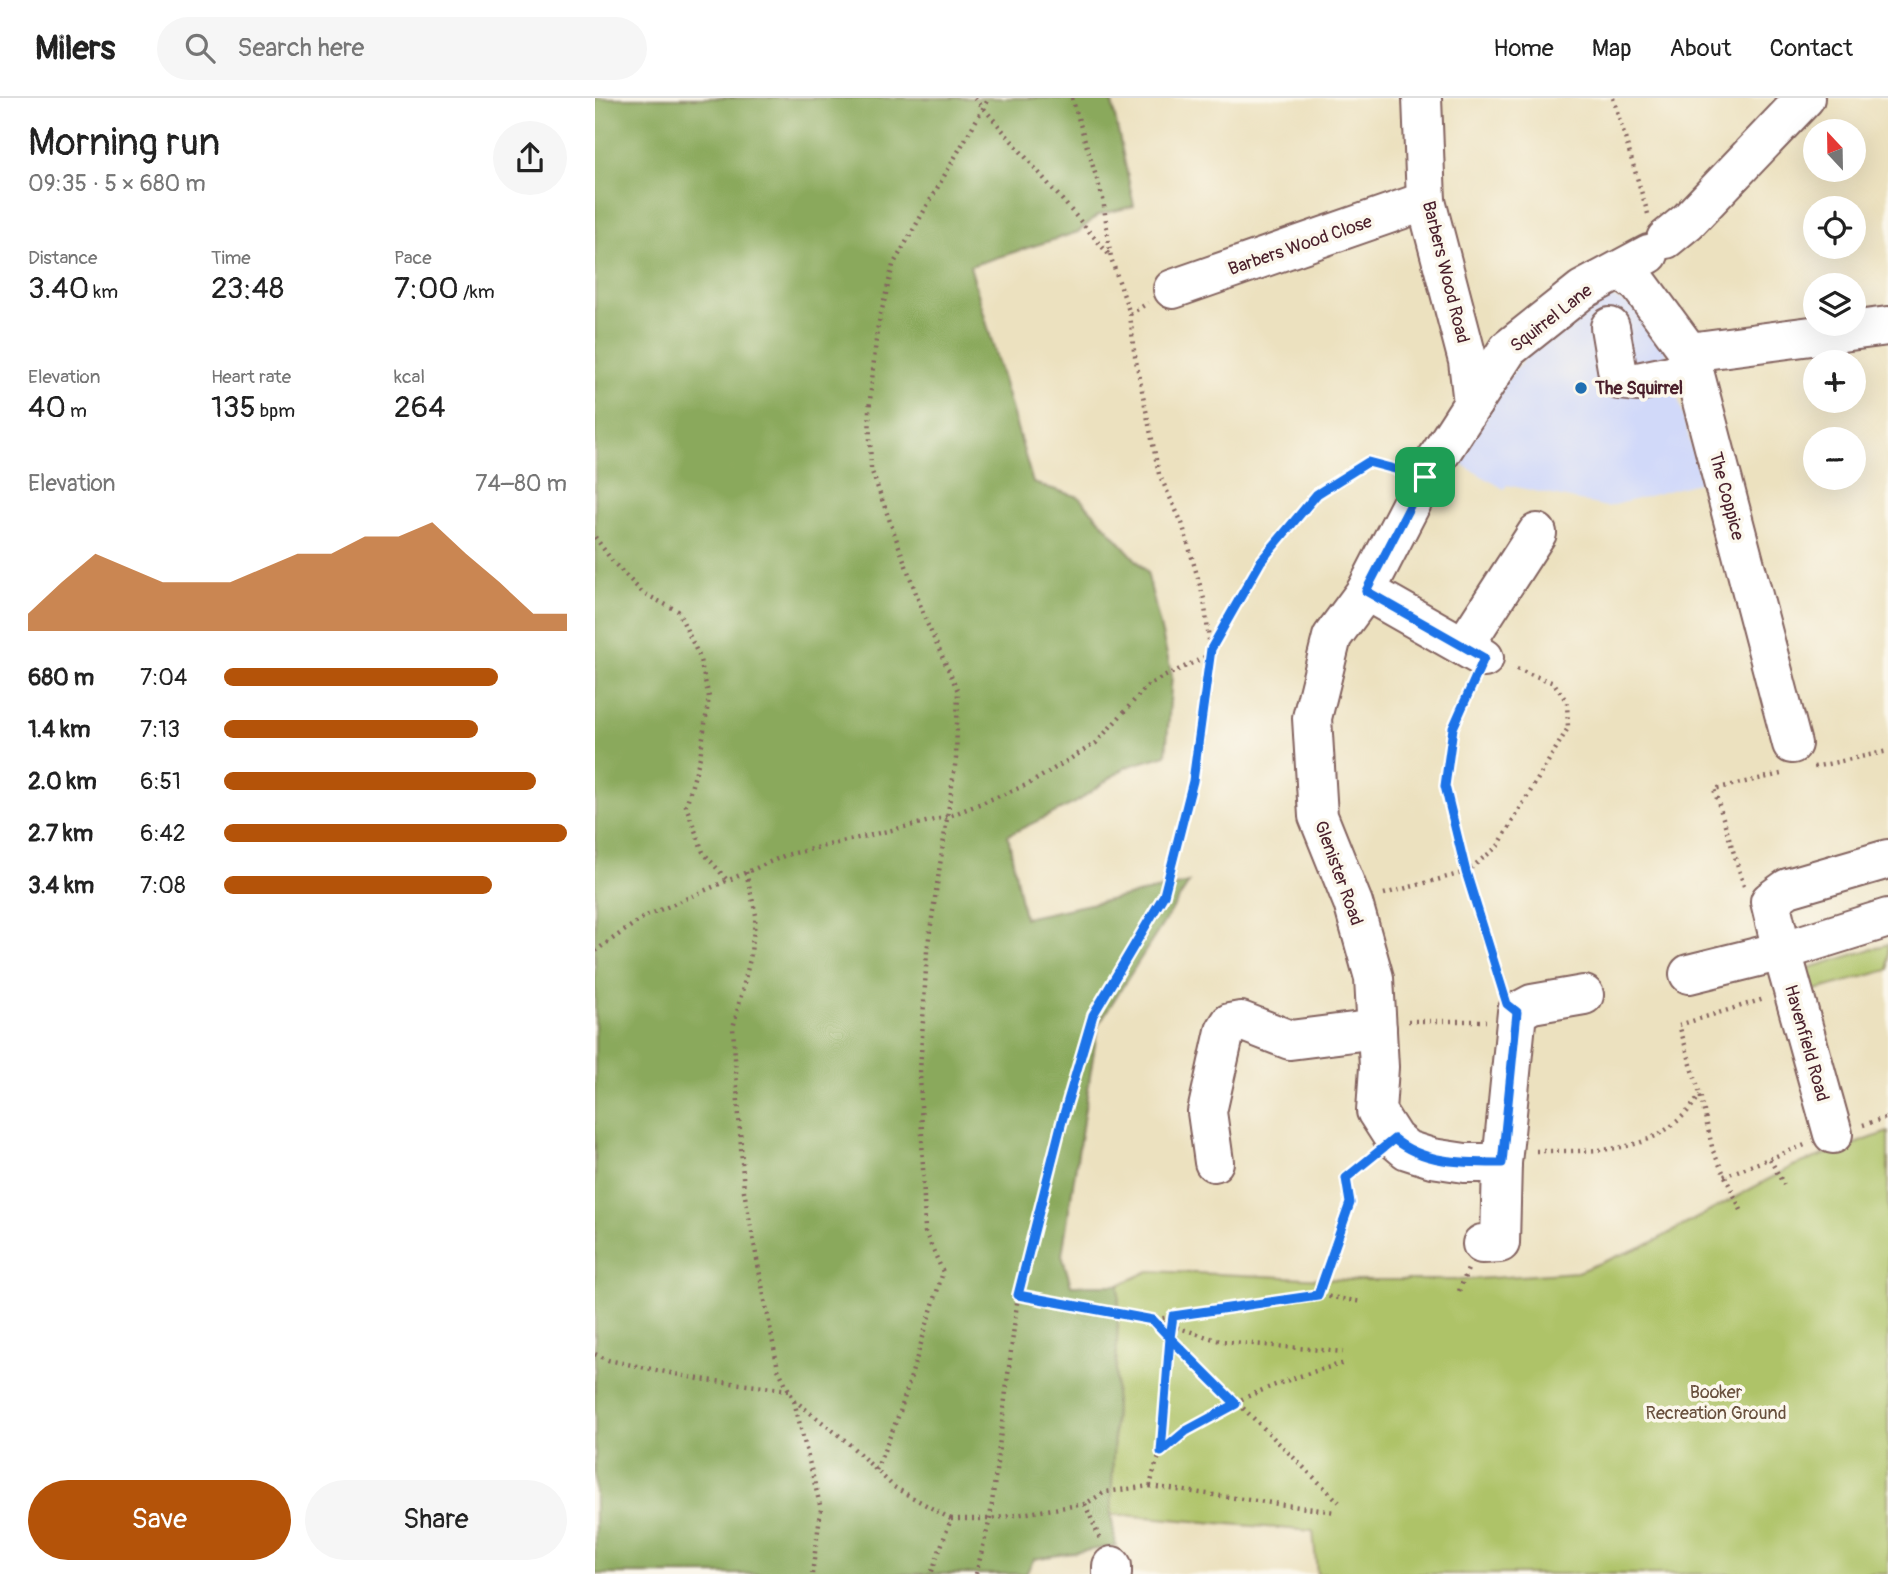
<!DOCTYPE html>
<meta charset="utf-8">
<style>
:root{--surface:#fff;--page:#f6f6f6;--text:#222;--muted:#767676;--line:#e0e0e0;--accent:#b45309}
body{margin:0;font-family:Pangolin,sans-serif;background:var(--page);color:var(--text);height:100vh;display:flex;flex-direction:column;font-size:26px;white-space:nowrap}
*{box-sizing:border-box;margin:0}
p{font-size:23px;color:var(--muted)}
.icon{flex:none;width:38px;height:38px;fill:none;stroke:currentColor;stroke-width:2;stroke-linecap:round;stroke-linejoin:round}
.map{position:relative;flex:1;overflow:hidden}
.panel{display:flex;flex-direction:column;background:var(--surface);width:595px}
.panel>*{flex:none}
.needle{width:46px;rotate:338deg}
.fabs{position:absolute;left:1208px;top:21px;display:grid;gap:14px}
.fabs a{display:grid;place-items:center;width:63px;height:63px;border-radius:50%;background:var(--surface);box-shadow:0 7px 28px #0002;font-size:35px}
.pin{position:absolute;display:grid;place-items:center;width:60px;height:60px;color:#fff;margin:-30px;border-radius:14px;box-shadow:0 4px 10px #0006}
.round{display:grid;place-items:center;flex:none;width:74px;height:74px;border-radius:37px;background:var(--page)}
.headline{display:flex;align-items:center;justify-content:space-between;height:119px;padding:0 28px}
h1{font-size:38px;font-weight:600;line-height:52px}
.stats{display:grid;grid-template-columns:repeat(3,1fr);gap:10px;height:119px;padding:7px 28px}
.stats div{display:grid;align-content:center}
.stats b{font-size:30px;font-weight:600}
.stats small{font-size:19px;font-weight:400}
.stats p{font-size:19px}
.chart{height:196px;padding:14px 28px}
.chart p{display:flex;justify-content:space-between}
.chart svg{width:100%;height:126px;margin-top:7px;fill:var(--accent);opacity:.7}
.button{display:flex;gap:14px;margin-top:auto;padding:14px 28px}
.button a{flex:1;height:80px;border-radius:42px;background:var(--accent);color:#fff;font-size:28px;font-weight:600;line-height:80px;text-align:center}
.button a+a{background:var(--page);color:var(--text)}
ul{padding:0 28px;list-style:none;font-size:23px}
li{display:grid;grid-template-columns:112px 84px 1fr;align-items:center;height:52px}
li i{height:18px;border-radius:9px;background:var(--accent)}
header{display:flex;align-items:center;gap:42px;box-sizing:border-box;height:98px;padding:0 35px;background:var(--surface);border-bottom:2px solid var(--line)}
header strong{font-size:33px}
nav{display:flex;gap:38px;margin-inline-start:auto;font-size:24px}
.search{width:490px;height:63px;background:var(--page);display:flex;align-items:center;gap:18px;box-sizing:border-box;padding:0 24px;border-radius:38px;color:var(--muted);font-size:26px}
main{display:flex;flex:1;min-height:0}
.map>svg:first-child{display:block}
.built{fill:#d1d9f9}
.green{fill:#aec367;stroke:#7c7149;stroke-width:2}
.forest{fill:#8aa95c;stroke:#6a6444;stroke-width:2}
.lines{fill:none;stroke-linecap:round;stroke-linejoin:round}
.minor-casing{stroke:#83635f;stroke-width:42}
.path{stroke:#83635f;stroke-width:4.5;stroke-dasharray:2 5;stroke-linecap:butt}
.minor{stroke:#fff;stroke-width:38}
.route-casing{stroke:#fff;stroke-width:14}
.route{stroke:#1a73e8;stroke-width:9}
.poi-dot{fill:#1f6fb2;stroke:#fbf7ec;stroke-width:2.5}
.labels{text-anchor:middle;stroke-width:7;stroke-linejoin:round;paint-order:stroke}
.street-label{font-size:18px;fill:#4a1f2b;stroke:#fbf7ec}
.poi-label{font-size:18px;font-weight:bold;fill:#4a1f2b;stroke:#fbf7ec;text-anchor:start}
.park-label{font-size:18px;fill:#68503d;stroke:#fbf7ec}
</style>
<header>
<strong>Milers</strong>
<div class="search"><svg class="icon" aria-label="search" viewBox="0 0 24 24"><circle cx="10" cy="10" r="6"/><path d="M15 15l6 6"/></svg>Search here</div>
<nav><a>Home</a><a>Map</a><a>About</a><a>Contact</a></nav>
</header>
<main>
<section class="panel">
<div class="headline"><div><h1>Morning run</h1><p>09:35 · 5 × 680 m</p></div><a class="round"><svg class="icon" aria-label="share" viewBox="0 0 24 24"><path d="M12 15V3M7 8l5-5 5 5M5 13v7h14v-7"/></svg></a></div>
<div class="stats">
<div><p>Distance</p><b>3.40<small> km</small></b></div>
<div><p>Time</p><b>23:48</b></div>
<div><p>Pace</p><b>7:00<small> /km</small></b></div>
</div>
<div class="stats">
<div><p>Elevation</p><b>40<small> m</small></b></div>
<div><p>Heart rate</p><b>135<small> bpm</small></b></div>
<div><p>kcal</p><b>264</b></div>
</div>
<div class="chart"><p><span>Elevation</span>74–80 m</p>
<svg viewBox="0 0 160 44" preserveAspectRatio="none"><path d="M0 44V38L10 27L20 17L30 22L40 27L50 27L60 27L70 22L80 17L90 17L100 11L110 11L120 6L130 17L140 27L150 38L160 38V44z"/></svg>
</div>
<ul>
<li><b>680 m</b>7:04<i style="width:80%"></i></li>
<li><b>1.4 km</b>7:13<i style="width:74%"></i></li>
<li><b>2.0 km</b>6:51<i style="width:91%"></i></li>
<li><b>2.7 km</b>6:42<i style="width:100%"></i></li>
<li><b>3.4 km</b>7:08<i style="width:78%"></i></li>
</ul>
<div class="button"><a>Save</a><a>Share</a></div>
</section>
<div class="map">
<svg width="1293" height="1476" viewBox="0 0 1293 1476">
<rect width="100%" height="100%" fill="#fbf7ec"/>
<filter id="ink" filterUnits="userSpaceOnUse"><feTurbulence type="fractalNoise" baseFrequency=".0143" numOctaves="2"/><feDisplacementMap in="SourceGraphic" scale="14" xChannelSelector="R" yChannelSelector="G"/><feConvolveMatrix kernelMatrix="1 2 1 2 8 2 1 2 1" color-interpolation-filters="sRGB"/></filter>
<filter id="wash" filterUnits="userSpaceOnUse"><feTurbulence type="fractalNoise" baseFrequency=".00686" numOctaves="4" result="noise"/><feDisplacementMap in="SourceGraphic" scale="28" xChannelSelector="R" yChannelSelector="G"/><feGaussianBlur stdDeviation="1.57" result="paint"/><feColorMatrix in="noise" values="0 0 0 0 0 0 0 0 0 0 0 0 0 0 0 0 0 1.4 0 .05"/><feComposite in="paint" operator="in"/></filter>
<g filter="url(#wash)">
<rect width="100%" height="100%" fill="#ece1bf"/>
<polygon class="built" points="1011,197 1054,215 1070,251 1106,384 1012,409 912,387 909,391 861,363 893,304 932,258"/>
<g class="green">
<polygon points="1293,846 1293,872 1214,894 1211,871"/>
<polygon points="1293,1034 1293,1476 722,1476 718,1433 516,1416 524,1187 554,1173 755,1182 867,1182 982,1174 1056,1145 1198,1068"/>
</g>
<polygon class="forest" points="0,0 516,0 539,108 503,117 483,134 375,168 438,385 484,399 552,474 577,577 571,657 531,669 480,705 413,737 429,820 594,785 503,927 467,1157 476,1187 524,1187 516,1416 521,1448 439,1461 431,1476 0,1476"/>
</g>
<g filter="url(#ink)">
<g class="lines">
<defs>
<g id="minor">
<polyline points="827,0 831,103 873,263 878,305 830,379 771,493 737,539 717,620 723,718 758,805 779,880 784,969 781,1013 799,1041 812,1052 837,1060 870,1065 907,1065"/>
<polyline points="1071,141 1093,123 1210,0"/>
<polyline points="1026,173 1044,186 1094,254 1197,646"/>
<polyline points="578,191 831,103"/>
<polyline points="1015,229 1024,282 1042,284 1099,272"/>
<polyline points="1094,254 1293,228"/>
<polyline points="878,305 913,251 987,192 1054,156"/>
<polyline points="771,493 889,560"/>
<polyline points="869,548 942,435"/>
<polyline points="1293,761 1193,790 1175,803 1187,853 1293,820"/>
<polyline points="1094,876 1187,853 1238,1036"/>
<polyline points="619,1064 612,1014 630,933 635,925 646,923 695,942 782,931"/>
<polyline points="887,1146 905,1145 907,1065 922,914 937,906 989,897"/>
<polyline points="517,1468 517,1476"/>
</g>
</defs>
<use href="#minor" class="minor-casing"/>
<g class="path">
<polyline points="380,0 516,159"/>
<polyline points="477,0 508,101 516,160 535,216 539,253 564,376 587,425 609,501 615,550"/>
<polyline points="1018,0 1053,116"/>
<polyline points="535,216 553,205"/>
<polyline points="0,439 18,464 48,495 83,513 104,558 114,599 105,659 91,708 108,754 132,782"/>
<polyline points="877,587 858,630 850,688 871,774 906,888"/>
<polyline points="1219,669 1293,653"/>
<polyline points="151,774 161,817 155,861 138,930 149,1093 183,1271 199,1302 251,1343 299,1389 356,1421 336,1476"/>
<polyline points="1149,788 1119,691 1186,676"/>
<polyline points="789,796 871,774 903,748 973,630 972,604 959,585 919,570"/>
<polyline points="0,853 49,819 191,757 352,719 434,686 501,645 554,586 614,557"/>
<polyline points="813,923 891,923"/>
<polyline points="1268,1027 1293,1019"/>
<path d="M 941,1053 C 1007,1053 1064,1058 1105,997"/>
<polyline points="1175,1061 1189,1087"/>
<polyline points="1129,1078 1210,1047"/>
<polyline points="1146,1112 1118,1053 1105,996 1084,927 1169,901"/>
<polyline points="864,1193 873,1171"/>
<polyline points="423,1197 558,1222 656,1204 723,1197 767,1204"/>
<polyline points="723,1197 755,1105 751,1080 774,1061"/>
<polyline points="558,1222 744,1404"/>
<polyline points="562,1223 625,1243 748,1254"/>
<polyline points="0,1256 13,1262 104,1281 194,1292"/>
<polyline points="199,1303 226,1411 217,1476"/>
<polyline points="567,1353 578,1218"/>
<polyline points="281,1372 305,1314 348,1174 330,1134 325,974 332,853 361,661 363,593 331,523 276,371 274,313 282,232 298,167 394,0"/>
<polyline points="555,1388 740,1414"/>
<polyline points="490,1406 505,1441"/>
<path d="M 356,1421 L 395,1421 L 490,1406 L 510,1394 L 555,1388 C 558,1377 561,1361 568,1353 C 602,1313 701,1276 751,1265"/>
<polyline points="381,1476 395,1421 423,1197 467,1023 497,917 570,797 598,683 616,552 666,463 722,396 773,364 798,370"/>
</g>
<use href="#minor" class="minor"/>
</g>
</g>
<g class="lines" filter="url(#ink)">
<defs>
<path id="route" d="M 830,379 L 773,364 L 722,396 L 666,463 L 616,551 L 598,683 L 569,797 L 498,917 L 467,1023 L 423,1197 L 558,1222 L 575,1240 L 566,1354 L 591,1333 L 641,1306 L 575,1240 L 578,1218 L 723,1197 L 755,1105 L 751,1080 L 799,1041 C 829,1066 870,1065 907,1065 L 922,914 L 912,906 L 871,774 L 850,688 L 858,630 L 889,560 L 771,493 L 830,379"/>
</defs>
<use href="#route" class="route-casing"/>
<use href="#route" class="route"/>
</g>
<circle class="poi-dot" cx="986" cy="290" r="7"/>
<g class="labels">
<g class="street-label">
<text transform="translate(705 147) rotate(-19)" y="6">Barbers Wood Close</text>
<text transform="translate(851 174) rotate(76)" y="6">Barbers Wood Road</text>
<text transform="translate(956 220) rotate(-38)" y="6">Squirrel Lane</text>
<text transform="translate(1132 398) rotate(75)" y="6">The Coppice</text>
<text transform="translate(744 775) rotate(70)" y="6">Glenister Road</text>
<text transform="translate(1212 945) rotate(74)" y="6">Havenfield Road</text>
</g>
<g class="poi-label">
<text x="1000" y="296">The Squirrel</text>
</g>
<g class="park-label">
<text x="1121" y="1300">Booker<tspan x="1121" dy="21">Recreation Ground</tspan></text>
</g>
</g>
</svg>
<div class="fabs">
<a><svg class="needle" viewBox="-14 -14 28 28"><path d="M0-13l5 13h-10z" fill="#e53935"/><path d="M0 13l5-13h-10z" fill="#767676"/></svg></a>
<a><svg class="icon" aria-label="locate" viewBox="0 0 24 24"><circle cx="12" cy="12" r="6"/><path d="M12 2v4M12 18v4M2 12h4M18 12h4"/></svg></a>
<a><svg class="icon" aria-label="layers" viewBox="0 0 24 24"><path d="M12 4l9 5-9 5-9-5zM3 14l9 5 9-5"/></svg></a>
<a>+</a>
<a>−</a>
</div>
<div class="pin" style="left:830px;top:379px;background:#1e9e55"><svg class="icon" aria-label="arrive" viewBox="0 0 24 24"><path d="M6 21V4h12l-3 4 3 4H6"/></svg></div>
</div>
</main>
